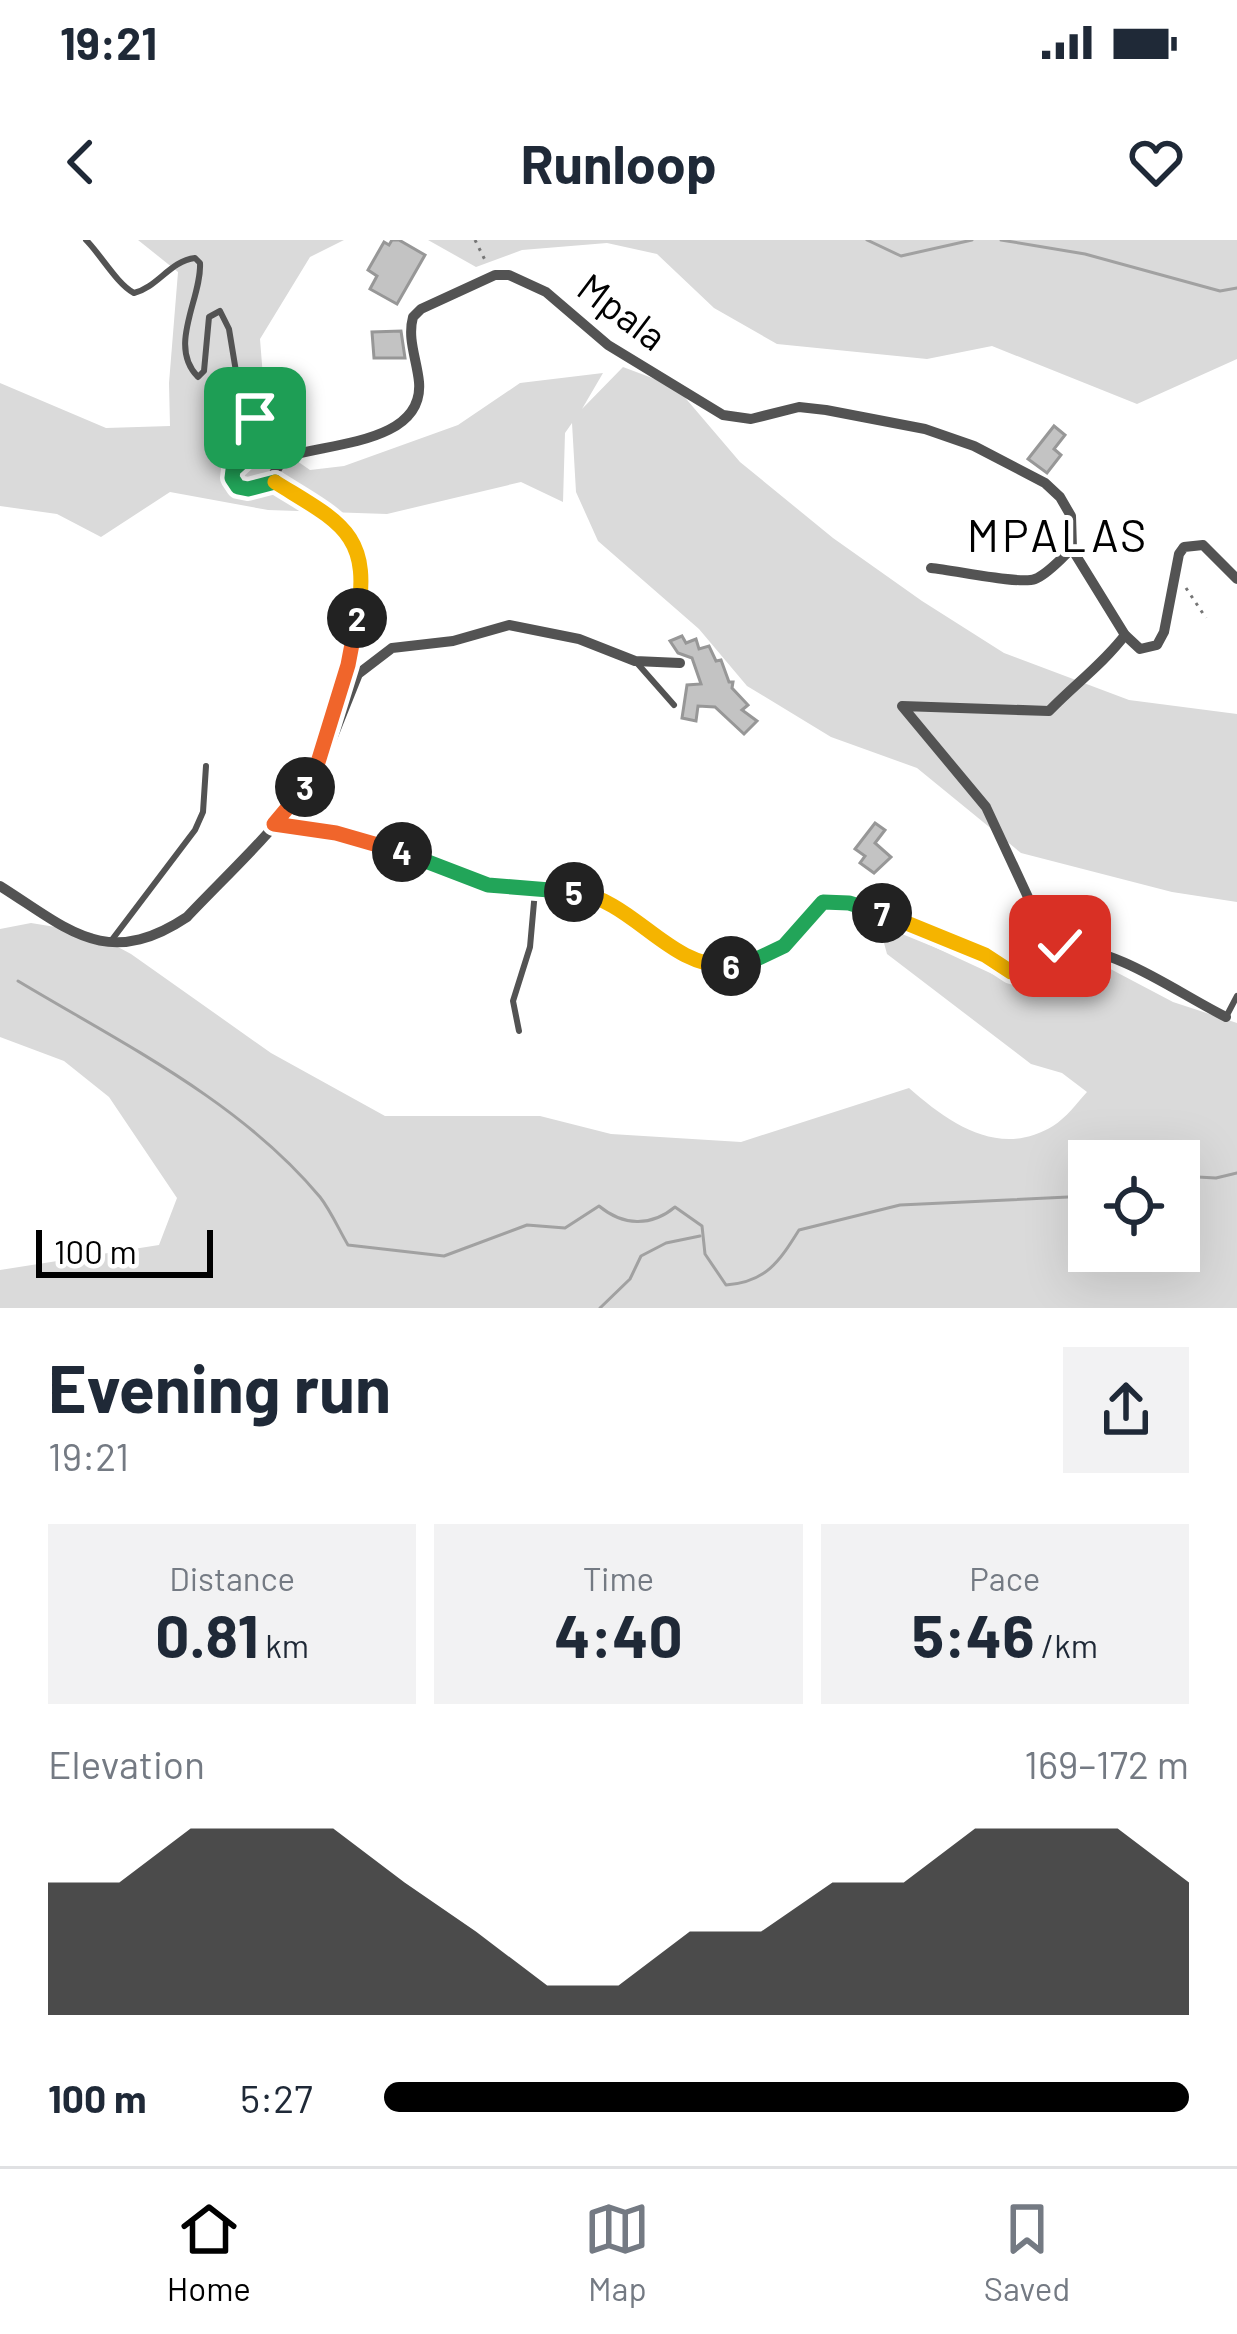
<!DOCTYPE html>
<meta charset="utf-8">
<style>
:root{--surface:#fff;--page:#f2f2f3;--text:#1f2937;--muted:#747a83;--line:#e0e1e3;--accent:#000}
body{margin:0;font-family:Barlow,sans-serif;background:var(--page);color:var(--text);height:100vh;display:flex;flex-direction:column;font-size:45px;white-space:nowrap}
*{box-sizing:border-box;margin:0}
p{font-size:39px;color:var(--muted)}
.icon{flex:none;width:66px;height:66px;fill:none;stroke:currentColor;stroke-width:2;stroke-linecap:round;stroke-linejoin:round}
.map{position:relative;height:1068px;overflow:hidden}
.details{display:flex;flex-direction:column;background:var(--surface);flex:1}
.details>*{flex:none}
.controls{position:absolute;left:1068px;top:900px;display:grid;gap:24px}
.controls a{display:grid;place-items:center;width:132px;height:132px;border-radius:0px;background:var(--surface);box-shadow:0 12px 48px #0002;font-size:60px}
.scale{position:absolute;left:36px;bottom:30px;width:177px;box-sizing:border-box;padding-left:12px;border:6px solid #000;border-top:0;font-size:33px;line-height:42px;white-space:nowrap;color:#000;-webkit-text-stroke:9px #fff;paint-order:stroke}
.pin{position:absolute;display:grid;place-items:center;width:102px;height:102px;color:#fff;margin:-51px;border-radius:24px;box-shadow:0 6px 18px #0006}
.km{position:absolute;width:60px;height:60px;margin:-30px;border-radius:50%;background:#222;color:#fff;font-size:33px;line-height:60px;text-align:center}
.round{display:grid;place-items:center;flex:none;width:126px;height:126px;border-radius:0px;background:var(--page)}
.overview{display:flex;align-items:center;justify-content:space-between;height:204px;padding:0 48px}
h1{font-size:66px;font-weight:700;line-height:90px}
.figures{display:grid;grid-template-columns:repeat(3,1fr);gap:18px;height:204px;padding:12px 48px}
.figures div{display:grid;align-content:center;border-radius:0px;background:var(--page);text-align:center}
.figures b{font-size:60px;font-weight:700}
.figures small{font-size:33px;font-weight:400}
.figures p{font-size:33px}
.chart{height:336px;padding:24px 48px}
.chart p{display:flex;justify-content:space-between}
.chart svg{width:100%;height:216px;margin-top:12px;fill:var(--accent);opacity:.7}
ul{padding:0 48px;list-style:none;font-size:39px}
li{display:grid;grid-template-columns:192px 144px 1fr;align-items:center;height:90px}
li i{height:30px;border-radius:15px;background:var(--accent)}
.status{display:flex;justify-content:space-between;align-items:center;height:84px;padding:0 60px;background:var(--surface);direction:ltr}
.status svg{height:33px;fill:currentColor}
header{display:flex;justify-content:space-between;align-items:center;height:156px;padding:0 48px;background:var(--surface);font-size:54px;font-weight:700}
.tab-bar{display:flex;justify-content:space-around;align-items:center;height:168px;border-top:3px solid var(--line);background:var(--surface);font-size:33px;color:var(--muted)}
.tab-bar a{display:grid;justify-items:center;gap:6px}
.tab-bar .current{color:var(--accent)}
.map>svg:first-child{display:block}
.green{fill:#dadada;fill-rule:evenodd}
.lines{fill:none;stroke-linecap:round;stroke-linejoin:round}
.stream{stroke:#a1a1a1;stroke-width:3}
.building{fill:#c3c3c3;stroke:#979797;stroke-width:3}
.path{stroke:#757575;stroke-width:3;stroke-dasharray:3 6;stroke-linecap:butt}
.lane{stroke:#535353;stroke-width:6}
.street{stroke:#535353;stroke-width:10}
.split-1-casing{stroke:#fff;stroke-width:24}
.split-2-casing{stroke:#fff;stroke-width:24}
.split-3-casing{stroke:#fff;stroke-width:24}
.split-4-casing{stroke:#fff;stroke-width:24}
.split-5-casing{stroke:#fff;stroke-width:24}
.split-6-casing{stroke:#fff;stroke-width:24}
.split-7-casing{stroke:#fff;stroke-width:24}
.split-8-casing{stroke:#fff;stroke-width:24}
.split-1{stroke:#22a559;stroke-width:15}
.split-2{stroke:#f5b400;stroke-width:15}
.split-3{stroke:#f0652b;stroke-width:15}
.split-4{stroke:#f0652b;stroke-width:15}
.split-5{stroke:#22a559;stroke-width:15}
.split-6{stroke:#f5b400;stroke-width:15}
.split-7{stroke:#22a559;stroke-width:15}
.split-8{stroke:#f5b400;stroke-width:15}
.labels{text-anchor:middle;stroke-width:10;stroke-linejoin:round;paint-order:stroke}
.street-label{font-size:39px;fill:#000;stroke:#fff}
.quarter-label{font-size:45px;letter-spacing:3px;fill:#000;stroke:#fff}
</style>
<div class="status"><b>19:21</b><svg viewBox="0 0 49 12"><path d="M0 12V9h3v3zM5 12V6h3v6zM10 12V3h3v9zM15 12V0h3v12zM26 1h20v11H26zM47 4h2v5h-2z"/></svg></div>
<header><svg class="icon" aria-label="back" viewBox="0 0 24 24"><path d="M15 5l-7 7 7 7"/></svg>Runloop<svg class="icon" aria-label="heart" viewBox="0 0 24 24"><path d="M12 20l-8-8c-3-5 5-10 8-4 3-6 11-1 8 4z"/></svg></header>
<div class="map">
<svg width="1237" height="1068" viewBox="0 0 1237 1068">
<rect width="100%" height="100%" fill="#fff"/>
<g class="green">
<polygon points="138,0 344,0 310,17 260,99 268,201 310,230 344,226 458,185 520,143 603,133 582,169 623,127 676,147 740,222 833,298 922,361 1004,413 1129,460 1237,474 1237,662 1172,652 1021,613 917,528 831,497 747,446 699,389 598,301 576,252 572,183 565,193 563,262 521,242 387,274 268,270 170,252 101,297 57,274 0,266 0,143 106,188 170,186 169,143 178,32"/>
<polygon points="428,0 1237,0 1237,119 1137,164 992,106 927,119 777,104 714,68 657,14 607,3 522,10 476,27"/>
<path d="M 878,681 L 1001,738 L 1040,737 L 1058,716 L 1080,713 L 1173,762 L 1237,783 L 1237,1068 L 0,1068 L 0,1030 L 159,1005 L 177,958 L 109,857 L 64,821 L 0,797 L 0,689 L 31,683 L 92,693 L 131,714 L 271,813 L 385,876 L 540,876 L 611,894 L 741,902 L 909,848 C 949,883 999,919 1053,886 C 1066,878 1077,863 1087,852 L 1062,833 L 1031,824 L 887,714 ZM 1089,921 L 1179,921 L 1179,1011 L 1089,1011 Z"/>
</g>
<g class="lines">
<g class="stream">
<polyline points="867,0 901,16 972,0"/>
<polyline points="1001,0 1085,14 1220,51 1237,48"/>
<path d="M 18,741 C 123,804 240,861 320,957 C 331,971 339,990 348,1005 L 444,1016 L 527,985 L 565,988 L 599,966 C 623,986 651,987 675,967 L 702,986 L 705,1014 L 726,1045 C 766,1042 779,1022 799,990 L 900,965 L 1089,956"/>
<polyline points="1179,936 1216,938 1237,933"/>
<polyline points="600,1068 630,1039 641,1016 666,1003 700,996"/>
</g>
</g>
<g class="building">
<polygon points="392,0 399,0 425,15 397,64 370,49 377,36 368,30 384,2 389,5"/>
<polygon points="401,91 405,118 374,118 372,92"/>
<polygon points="1054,186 1065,195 1054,209 1061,215 1047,233 1028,219"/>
<polygon points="682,396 686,403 696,399 699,409 709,406 716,421 721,420 729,442 733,442 732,448 748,465 742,470 757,481 744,494 715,467 698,466 696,481 682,478 687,445 701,444 692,418 678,413 670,401"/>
<polygon points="875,583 885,590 875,603 891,617 874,633 860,623 865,616 855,609"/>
</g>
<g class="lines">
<g class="path">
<polyline points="475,0 487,24"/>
<polyline points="1186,348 1206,378"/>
</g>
<g class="lane">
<path d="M 86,0 C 101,15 117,44 134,53 C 158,47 170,21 195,18 L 200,23 C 202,58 167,106 198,137 L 204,131 L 209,77 L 220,71 L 229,89 L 244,180 L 251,181 L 275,160 L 284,170 L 279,188 L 233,230 L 234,242 L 247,249 L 276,242"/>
<polyline points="637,423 674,465"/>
<polyline points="111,701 195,590 203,572 206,526"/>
<polyline points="1226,777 1237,756"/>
<polyline points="519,791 513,761 530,707 535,651"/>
</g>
<g class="street">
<path d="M 931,328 C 954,330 1020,345 1035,339 C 1048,334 1061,318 1072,309"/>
<polyline points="324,519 358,434 392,408 453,401 509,385 579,399 635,421 680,423"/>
<path d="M 274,584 L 384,605 L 488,645 L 582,653 L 601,658 L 627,673 L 679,713 L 724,727 L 744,725 L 784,706 L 823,662 C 858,656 949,698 984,715 C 1003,723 1013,738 1036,733 L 1060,706 L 1040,683 L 986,567 L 902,466 L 1049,471 C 1075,444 1103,424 1125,395"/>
<path d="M 0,646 C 67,688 106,731 187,677 C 224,638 266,599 299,556 C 327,519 380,343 354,303 C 336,274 303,261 276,242 L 273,235 L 282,221 L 293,215 C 335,203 424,201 419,142 C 417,120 407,99 413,77 L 421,69 L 495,35 L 509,35 L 546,52 L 608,105 L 723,175 L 751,179 L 799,167 L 826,170 L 925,189 L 974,206 L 1045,243 L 1060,257 L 1071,276 L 1072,309 L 1125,395 L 1140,409 L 1157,405 L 1164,392 L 1179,314 L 1184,307 L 1203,305 L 1237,339"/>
<path d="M 1060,706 C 1120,709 1174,751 1226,777"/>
</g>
</g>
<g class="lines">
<defs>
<polyline id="split-1" points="255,178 275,160 284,170 279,188 233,230 232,238 238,247 248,249 275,242"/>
<path id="split-2" d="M 275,242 C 339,282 373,293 357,378"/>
<polyline id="split-3" points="305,547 315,532 348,425 357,378"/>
<polyline id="split-4" points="305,547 274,584 336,593 402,612"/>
<polyline id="split-5" points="402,612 488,645 574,652"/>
<path id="split-6" d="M 574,652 C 635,660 667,728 731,726"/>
<polyline id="split-7" points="731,726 744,725 784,706 823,662 849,663 882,673"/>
<polyline id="split-8" points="882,673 985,715 1011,732 1026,735 1045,725 1060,706"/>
</defs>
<use href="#split-1" class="split-1-casing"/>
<use href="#split-2" class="split-2-casing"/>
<use href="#split-3" class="split-3-casing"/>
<use href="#split-4" class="split-4-casing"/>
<use href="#split-5" class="split-5-casing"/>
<use href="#split-6" class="split-6-casing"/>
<use href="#split-7" class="split-7-casing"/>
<use href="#split-8" class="split-8-casing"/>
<use href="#split-1" class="split-1"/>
<use href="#split-2" class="split-2"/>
<use href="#split-3" class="split-3"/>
<use href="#split-4" class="split-4"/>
<use href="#split-5" class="split-5"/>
<use href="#split-6" class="split-6"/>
<use href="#split-7" class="split-7"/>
<use href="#split-8" class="split-8"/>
</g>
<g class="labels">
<g class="street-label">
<text transform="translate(622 72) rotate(37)" y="14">Mpala</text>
</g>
<g class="quarter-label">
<text x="1058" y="312">MPALAS</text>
</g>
</g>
</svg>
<div class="controls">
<a><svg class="icon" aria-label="locate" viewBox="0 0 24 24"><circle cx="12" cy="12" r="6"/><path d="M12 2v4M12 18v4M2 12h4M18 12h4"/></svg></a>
</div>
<div class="scale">100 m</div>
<div class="pin" style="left:255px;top:178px;background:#1e9e55"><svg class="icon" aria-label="arrive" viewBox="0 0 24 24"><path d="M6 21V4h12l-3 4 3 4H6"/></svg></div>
<div class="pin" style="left:1060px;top:706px;background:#d93025"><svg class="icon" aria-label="check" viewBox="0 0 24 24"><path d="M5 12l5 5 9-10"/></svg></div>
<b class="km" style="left:357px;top:378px">2</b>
<b class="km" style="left:305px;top:547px">3</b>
<b class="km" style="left:402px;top:612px">4</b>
<b class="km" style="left:574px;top:652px">5</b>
<b class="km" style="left:731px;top:726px">6</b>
<b class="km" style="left:882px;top:673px">7</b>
</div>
<section class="details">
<div class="overview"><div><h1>Evening run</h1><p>19:21</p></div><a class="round"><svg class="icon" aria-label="share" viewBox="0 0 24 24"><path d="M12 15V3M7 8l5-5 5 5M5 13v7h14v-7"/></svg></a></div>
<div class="figures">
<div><p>Distance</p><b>0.81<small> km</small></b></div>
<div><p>Time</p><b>4:40</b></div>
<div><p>Pace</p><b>5:46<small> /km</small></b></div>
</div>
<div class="chart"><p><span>Elevation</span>169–172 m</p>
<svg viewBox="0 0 160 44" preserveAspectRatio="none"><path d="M0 44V17L10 17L20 6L30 6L40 6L50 17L60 27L70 38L80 38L90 27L100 27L110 17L120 17L130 6L140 6L150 6L160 17V44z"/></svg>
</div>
<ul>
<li><b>100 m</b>5:27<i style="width:100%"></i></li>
</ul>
</section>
<nav class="tab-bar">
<a class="current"><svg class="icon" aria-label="home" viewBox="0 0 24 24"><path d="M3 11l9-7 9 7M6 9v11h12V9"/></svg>Home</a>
<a><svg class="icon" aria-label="map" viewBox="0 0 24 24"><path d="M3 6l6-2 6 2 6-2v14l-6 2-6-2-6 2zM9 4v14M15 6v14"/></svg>Map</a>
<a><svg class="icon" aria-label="saved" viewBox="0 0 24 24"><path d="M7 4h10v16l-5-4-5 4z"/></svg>Saved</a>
</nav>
